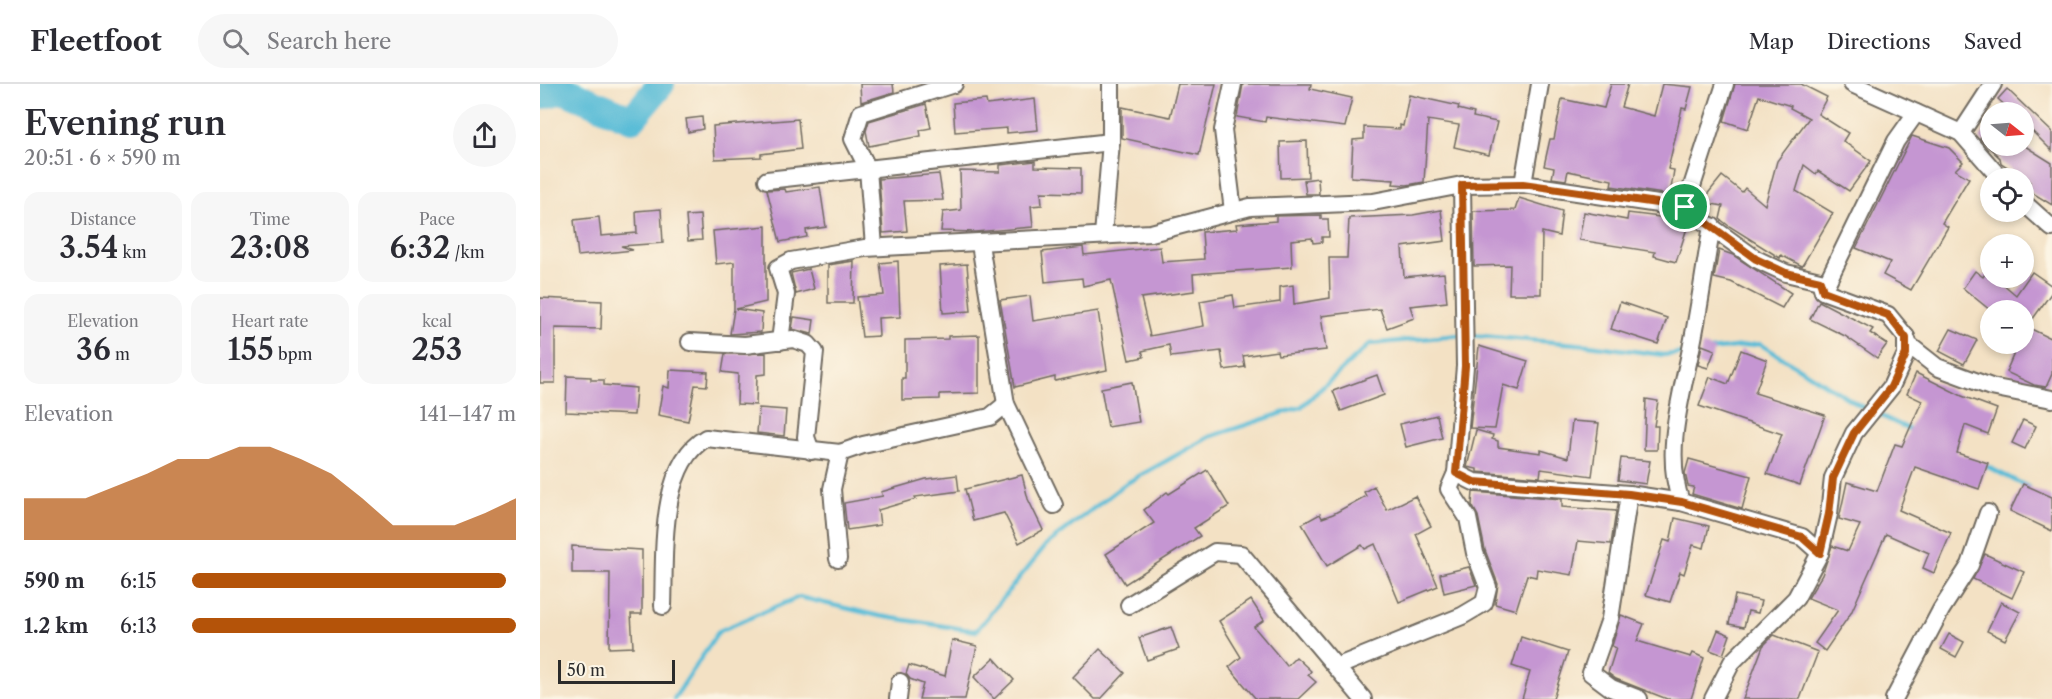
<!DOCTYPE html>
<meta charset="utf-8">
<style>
:root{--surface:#fff;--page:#f7f7f7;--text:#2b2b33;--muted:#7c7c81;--line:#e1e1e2;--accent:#b45309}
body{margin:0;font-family:"Libre Caslon Text",serif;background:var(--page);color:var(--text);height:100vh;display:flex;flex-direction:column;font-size:22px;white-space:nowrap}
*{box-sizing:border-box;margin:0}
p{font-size:20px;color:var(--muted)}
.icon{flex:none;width:33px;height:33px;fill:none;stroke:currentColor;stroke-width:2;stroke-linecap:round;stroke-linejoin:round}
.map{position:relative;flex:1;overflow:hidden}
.sheet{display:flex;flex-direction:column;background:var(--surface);width:540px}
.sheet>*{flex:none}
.needle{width:39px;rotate:107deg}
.fabs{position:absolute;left:1440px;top:18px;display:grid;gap:12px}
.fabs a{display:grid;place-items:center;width:54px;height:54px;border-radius:50%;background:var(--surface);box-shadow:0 3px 9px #0003;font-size:30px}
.scale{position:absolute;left:18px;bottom:15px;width:117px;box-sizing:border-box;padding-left:6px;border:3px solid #2b2b2b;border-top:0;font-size:16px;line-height:21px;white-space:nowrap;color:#2b2b2b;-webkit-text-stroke:4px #fcf5e5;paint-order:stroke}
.pin{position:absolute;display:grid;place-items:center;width:51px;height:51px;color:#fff;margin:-26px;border:3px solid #fff;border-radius:50%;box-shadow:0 2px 6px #0007}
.round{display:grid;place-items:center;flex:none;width:63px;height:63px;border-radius:32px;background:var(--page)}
.headline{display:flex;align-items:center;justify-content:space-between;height:102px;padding:0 24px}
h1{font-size:33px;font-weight:600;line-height:45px}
.figures{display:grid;grid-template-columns:repeat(3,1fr);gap:9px;height:102px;padding:6px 24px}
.figures div{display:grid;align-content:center;border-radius:15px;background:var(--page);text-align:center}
.figures b{font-size:30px;font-weight:600}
.figures small{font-size:16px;font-weight:400}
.figures p{font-size:16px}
.chart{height:168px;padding:12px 24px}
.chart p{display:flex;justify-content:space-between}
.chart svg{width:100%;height:108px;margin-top:6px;fill:var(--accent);opacity:.7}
ul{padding:0 24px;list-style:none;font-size:20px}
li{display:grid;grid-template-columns:96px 72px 1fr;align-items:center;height:45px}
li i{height:15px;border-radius:8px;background:var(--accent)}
header{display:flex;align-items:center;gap:36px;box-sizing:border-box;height:84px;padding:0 30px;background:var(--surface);border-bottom:2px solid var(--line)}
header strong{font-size:28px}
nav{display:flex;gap:33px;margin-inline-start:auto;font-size:21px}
.search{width:420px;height:54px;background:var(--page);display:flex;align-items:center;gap:15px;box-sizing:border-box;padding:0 21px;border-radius:33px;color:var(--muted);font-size:22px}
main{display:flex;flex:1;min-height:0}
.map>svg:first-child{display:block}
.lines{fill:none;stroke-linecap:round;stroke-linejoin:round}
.stream{stroke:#59bcd7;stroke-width:4.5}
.river{stroke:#59bcd7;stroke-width:28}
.building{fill:#c596d2}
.street-casing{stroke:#716b61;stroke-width:20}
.street{stroke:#fff;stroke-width:16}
.route-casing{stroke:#fff;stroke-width:12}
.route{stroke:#b45309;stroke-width:8}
</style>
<header>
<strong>Fleetfoot</strong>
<div class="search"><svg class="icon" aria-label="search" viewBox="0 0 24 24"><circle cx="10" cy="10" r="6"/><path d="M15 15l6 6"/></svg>Search here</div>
<nav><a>Map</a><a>Directions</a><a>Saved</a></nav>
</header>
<main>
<section class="sheet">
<div class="headline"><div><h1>Evening run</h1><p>20:51 · 6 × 590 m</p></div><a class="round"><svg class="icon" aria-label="share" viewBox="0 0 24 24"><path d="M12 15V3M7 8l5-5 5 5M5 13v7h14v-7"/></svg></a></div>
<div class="figures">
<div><p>Distance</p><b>3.54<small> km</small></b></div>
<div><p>Time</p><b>23:08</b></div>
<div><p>Pace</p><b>6:32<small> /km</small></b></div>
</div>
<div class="figures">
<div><p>Elevation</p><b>36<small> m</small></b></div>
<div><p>Heart rate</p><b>155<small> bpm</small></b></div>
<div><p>kcal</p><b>253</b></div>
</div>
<div class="chart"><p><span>Elevation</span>141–147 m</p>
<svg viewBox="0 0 160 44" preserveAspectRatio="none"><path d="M0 44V27L10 27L20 27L30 22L40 17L50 11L60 11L70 6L80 6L90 11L100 17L110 27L120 38L130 38L140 38L150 33L160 27V44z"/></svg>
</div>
<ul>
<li><b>590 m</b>6:15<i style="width:97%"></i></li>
<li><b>1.2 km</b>6:13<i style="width:100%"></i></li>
</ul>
</section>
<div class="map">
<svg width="1512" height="615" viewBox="0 0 1512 615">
<rect width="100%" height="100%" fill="#fcf5e5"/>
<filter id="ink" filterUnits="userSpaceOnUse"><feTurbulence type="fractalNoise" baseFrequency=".0167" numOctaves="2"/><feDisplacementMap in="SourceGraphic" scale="12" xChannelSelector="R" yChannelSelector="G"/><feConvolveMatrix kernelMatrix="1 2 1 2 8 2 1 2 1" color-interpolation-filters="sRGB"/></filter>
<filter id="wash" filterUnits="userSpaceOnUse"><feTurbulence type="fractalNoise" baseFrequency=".008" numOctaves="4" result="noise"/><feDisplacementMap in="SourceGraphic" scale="24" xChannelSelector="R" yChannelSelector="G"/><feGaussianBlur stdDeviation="1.35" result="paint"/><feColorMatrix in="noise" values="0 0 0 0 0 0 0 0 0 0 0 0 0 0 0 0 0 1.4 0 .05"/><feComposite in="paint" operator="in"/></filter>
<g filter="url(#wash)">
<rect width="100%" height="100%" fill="#f3e1c4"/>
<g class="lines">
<g class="stream">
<polyline points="929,251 1049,261 1123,271 1147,269"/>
<polyline points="1170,266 1220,260 1322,323 1375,348"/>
<polyline points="1442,380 1488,403"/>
<polyline points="134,615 179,547 259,513 339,532 436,547 506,461 585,400 669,353 761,323 830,260 920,251"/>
</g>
<polyline class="river" points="0,12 23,6 92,35 121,0"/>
</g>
<g id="blocks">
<g class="building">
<polygon points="320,0 353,0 354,8 321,18"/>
<polygon points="638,0 676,0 659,71 582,54 582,23 630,33"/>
<polygon points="703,0 771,0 770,5 812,14 805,43 726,33 725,38 697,33"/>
<polygon points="1071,0 1088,0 1081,23 1114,32 1122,0 1152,3 1146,25 1142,24 1128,85 1134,86 1130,111 1071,102 1072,96 1028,87 1026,96 1012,94 1014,84 1004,82 1010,55 1014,55 1022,15 1064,24"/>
<polygon points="1195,0 1261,0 1287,13 1278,30 1308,49 1303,57 1331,77 1309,107 1278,87 1276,90 1264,81 1256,107 1293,129 1262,182 1241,171 1240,174 1189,142 1180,135 1183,122 1161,118 1182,92 1202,108 1205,104 1225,121 1237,77 1269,34 1250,24 1251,22 1219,12 1208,45 1184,37"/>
<polygon points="1467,5 1512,48 1512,67 1484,39 1484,28 1472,28 1458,15"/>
<polygon points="869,11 919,22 918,25 934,29 933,33 957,38 949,71 914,63 919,41 888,36 884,98 867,101 853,100 854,96 811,93 813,56 824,55 824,43 860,45 860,41 863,42"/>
<polygon points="495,15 498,46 467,49 467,44 415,48 413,19 446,16 447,21"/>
<polygon points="386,20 391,44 380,46 381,52 329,62 326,47 329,37"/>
<polygon points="162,33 163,45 148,48 146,35"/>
<polygon points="258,35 261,65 221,70 221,73 175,75 173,42"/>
<polygon points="1450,38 1450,62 1485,62 1512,79 1512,121 1486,105 1490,98 1461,79 1460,74 1440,55"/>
<polygon points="1372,52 1409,64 1423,78 1415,86 1429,94 1402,139 1408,143 1371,206 1343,191 1350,178 1316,164"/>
<polygon points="767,57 768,93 741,94 740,58"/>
<polygon points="495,77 495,83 541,84 541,109 501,108 502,121 491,122 493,143 435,148 401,147 403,128 421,126 420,87 460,88 460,81"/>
<polygon points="399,90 403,116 364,117 367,147 343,149 339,95"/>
<polygon points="778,94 779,110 766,110 764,96"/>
<polygon points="280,103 286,143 266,146 267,153 240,158 227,106 245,105 246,108"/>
<polygon points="979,114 1022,127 1019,152 1002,148 1001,210 969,210 970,181 934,182 933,127 975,126"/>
<polygon points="121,125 123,159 81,162 93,166 38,172 34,136 59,133 61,152 97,149 96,127"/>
<polygon points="901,126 905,157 862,163 864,193 904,189 907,218 870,222 874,234 847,244 840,225 781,232 786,266 738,271 737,267 703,272 705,283 684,286 681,267 631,273 629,261 602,267 604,273 589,276 571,196 543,202 542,194 505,198 502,168 543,163 544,171 620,163 622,178 664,175 662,148 697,145 696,140 736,137 736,132 781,131 781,135 788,135 789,153 782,153 782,158 773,159 772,154 751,156 752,183 653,190 654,207 601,214 610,252 664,242 660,217 693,211 695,224 740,218 740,203 753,201 754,220 790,214 789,174 807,174 809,134 873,131"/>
<polygon points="1044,128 1087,136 1088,129 1136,135 1135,141 1147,144 1136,178 1114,172 1115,168 1039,156"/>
<polygon points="160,131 162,156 148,157 146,132"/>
<polygon points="226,142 226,218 196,225 222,229 221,248 190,250 194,225 194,178 176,180 173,147"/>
<polygon points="1179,166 1193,171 1251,209 1242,224 1191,198 1174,194"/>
<polygon points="314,177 313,219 288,219 288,181"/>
<polygon points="358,177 360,233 338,234 339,252 322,253 317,213 344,211 340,179"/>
<polygon points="427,180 431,227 403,229 400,182"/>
<polygon points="269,185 274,205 256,210 251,189"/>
<polygon points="1435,187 1443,193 1445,190 1456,194 1476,211 1492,188 1512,202 1512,208 1487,243 1512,255 1512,290 1506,303 1494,301 1466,288 1478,260 1484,260 1484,226 1450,226 1423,204"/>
<polygon points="490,212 493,237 558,227 567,286 515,297 515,293 475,303 460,216"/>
<polygon points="0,214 62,217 61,245 15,244 15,299 0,299"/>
<polygon points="1279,217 1333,245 1330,249 1347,260 1337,274 1305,252 1270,235"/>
<polygon points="1080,218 1127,234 1118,260 1071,245"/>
<polygon points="254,233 274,236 272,250 252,245"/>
<polygon points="1411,245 1437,256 1424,280 1399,267"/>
<polygon points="439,251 439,309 400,310 400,315 362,316 362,294 365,294 365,256 408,255 408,252"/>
<polygon points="1162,261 1175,266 1168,284 1158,281"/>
<polygon points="939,262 988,277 979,306 963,301 955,345 930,344"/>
<polygon points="1201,266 1227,276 1215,309 1285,331 1260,401 1227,390 1242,350 1159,322 1170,293 1188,300"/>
<polygon points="226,269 226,290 217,291 216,321 197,320 198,290 182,288 185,270"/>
<polygon points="130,286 168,288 167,302 155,301 148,337 118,331 123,302 129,304"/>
<polygon points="1376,289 1422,312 1457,325 1448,350 1425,341 1417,369 1448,379 1439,405 1375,383 1359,426 1411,449 1394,489 1383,484 1389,469 1346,450 1311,529 1285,567 1275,559 1298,526 1268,514 1282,491 1292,462 1308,467 1320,441 1299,435 1307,398 1337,407 1355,360 1362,362 1382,317 1367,310"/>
<polygon points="837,291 844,311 801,327 793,307"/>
<polygon points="27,292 51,293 51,296 64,296 64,301 96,304 94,331 26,328"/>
<polygon points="592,298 599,338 568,343 561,304"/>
<polygon points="1106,315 1118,317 1114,342 1118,342 1117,366 1104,366"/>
<polygon points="219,324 246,326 244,352 217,349"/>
<polygon points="897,331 902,354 866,363 860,340"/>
<polygon points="1483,336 1496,342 1485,365 1472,359"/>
<polygon points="1032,337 1059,339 1052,392 1001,385 1000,393 937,388 937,385 927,383 936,346 953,351 952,355 958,357 958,363 1001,369 1001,366 1028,374"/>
<polygon points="1081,374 1110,377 1106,400 1078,396"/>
<polygon points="1149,375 1211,392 1202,425 1152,410 1154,403 1148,402 1145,389"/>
<polygon points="667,386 689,422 654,444 660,452 585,500 566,470 614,439 604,426 627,408 629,410"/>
<polygon points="417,391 419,407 375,413 376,415 338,426 340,441 307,446 304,419 343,412 341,408 386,395"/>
<polygon points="482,391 488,415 503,446 479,459 464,429 433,437 425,405"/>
<polygon points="1483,400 1512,413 1512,447 1470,427"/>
<polygon points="834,402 847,426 875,412 891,442 876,450 898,502 859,518 835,460 825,465 822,461 787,482 762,440 780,430 782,434 793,430 826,412 824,408"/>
<polygon points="933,408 1022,415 1022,423 1076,427 1071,460 1038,457 1032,491 997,485 996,493 987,491 976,526 955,520 958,500 945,466 938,432 932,421"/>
<polygon points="1135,434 1169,442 1164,464 1153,461 1144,490 1140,488 1130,518 1106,511 1124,456 1130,458"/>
<polygon points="32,462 102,466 102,530 91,530 93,563 69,564 70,489 32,489"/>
<polygon points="1445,470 1484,488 1472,514 1433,495"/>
<polygon points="929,483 936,501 904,509 900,490"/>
<polygon points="1195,511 1221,517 1218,529 1208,527 1204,543 1189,540"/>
<polygon points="711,516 724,536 714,543 747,582 756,573 771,587 768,591 776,598 758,615 716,615 689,583 701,573 679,537"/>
<polygon points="1461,518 1480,528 1465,556 1447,547"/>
<polygon points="1081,531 1104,540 1097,557 1151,573 1153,569 1164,574 1151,615 1127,615 1076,595 1068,589 1076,564 1072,562"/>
<polygon points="631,543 639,565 607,576 599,554"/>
<polygon points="1178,546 1190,551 1183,571 1170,566"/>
<polygon points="1409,550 1424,558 1416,573 1401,565"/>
<polygon points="1234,551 1278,568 1260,615 1203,615 1223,562"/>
<polygon points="981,553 1028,568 1013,615 982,615 990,588 972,582"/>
<polygon points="412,556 437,562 425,615 379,615 383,600 370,595 366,590 369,581 405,592"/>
<polygon points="560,565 585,589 561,615 555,615 533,593"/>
<polygon points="454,574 474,596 454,615 434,593"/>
</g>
</g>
</g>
<g filter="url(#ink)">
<use href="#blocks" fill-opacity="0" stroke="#716b61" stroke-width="1.5"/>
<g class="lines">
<defs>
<g id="street">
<polyline points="1312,0 1421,49 1460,94"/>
<polyline points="1421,49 1453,0"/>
<polyline points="227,96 571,58"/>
<polyline points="983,100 1000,0"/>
<polyline points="922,101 925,282 916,389 934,398 1089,410 1141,418 1262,453 1280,469"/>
<polyline points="1484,119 1512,144"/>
<polyline points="1145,124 1185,0"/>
<polyline points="693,127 683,46 693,0"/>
<polyline points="563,151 571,58 571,0"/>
<polyline points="440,160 466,320 514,421"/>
<polyline points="334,163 328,85 313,55 321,29 414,0"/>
<polyline points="1283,207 1356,57 1376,29"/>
<polyline points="240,257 246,210 238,184 251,177 325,164 611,149 710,123 833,118 922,101 983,100 1145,124 1216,175 1246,189 1280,197 1283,207 1348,231 1366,253 1369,261 1397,283 1451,303 1512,315"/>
<polyline points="150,258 205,261 253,255 268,260 275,268 266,353 271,367"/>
<polyline points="1089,410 1070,535 1051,589 1071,604 1099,615"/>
<path d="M 1141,418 C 1123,367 1142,311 1152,260 C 1160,221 1165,181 1172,142"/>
<polyline points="298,475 292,405 300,369"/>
<polyline points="589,521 675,468 701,470 823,615"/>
<path d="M 123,522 C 125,473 118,381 166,354 L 300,369 L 323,361 L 450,333 L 466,320"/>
<polyline points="796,583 922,532 944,519 948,503 935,469 928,434 909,405 916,389"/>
<polyline points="358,615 360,598"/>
<polyline points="1173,615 1192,578 1256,514 1280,469 1289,430 1293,394 1314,349 1351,303 1366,270 1366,253"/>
<polyline points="1354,615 1401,526 1430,481 1448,429"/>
</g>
</defs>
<use href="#street" class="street-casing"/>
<use href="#street" class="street"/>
</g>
</g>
<g class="lines" filter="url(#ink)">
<defs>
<polygon id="route" points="983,100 1145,123 1216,175 1246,189 1280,197 1283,207 1348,231 1366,254 1366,270 1351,303 1314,349 1293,394 1289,430 1280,469 1262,453 1142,418 1089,410 934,398 916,389 925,282 922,101"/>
</defs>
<use href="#route" class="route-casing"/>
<use href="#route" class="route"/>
</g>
</svg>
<div class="fabs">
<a><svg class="needle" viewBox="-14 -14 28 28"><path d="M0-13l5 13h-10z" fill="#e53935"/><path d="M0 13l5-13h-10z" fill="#7c7c81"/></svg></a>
<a><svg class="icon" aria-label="locate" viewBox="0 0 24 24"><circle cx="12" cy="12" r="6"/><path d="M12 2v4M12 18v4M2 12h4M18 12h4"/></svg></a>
<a>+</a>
<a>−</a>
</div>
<div class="scale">50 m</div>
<div class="pin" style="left:1145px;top:123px;background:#1e9e55"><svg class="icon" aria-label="arrive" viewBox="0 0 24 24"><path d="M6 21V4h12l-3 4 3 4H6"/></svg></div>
</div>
</main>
